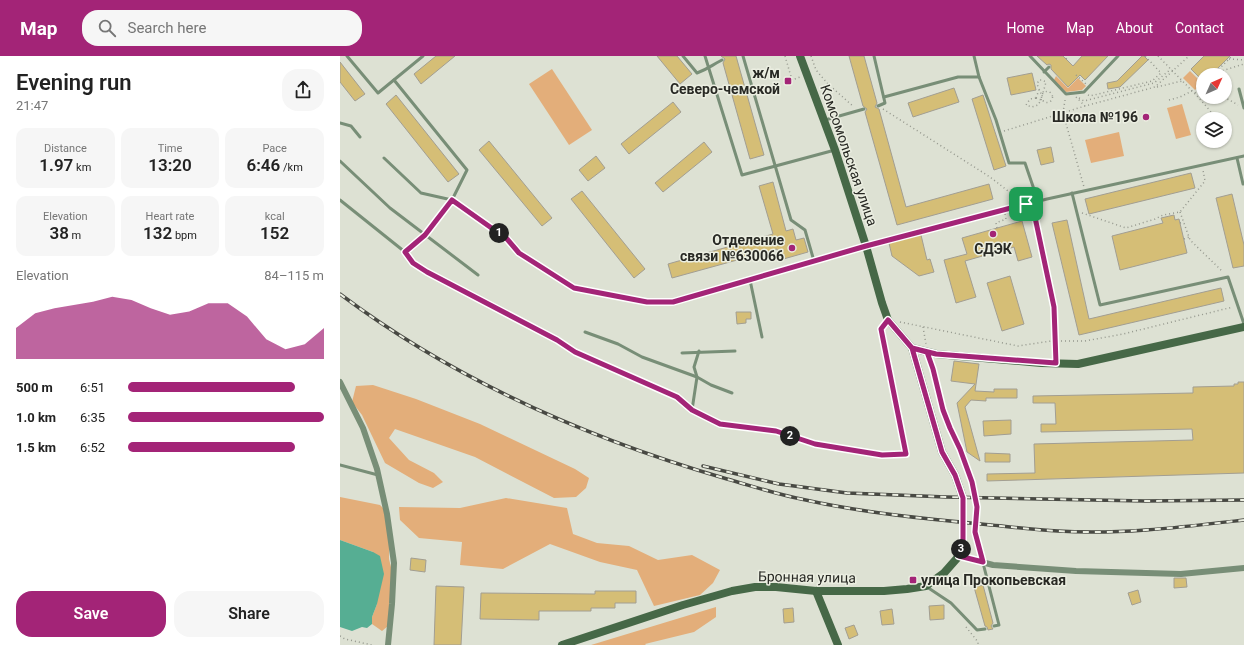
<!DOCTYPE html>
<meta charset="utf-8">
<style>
:root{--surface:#fff;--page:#f6f6f6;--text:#222;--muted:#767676;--accent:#a32477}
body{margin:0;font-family:Roboto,sans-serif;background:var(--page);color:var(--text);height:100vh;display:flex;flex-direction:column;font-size:15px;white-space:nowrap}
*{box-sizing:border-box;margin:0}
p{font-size:13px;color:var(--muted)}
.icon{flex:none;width:22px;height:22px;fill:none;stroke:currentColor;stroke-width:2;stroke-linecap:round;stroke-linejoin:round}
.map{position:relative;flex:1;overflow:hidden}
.details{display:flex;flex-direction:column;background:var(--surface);width:340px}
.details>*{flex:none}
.needle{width:26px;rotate:45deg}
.fabs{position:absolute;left:856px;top:12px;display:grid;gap:8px}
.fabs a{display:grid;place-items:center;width:36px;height:36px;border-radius:50%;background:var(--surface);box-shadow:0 1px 3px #0004;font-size:20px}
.pin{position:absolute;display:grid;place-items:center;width:34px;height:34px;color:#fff;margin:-17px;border-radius:8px;box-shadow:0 2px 6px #0006}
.km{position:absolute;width:20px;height:20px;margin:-10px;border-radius:50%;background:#222;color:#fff;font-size:11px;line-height:20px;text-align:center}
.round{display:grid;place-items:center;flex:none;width:42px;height:42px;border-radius:16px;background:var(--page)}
.summary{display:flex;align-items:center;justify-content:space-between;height:68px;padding:0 16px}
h1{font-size:22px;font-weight:600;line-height:30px}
.stats{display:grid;grid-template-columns:repeat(3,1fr);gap:6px;height:68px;padding:4px 16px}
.stats div{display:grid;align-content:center;border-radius:10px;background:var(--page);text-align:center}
.stats b{font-size:17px;font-weight:600}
.stats small{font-size:11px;font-weight:400}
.stats p{font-size:11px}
.chart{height:112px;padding:8px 16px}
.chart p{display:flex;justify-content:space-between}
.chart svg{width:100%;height:72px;margin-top:4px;fill:var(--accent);opacity:.7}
.cta{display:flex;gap:8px;margin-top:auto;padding:8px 16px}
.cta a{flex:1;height:46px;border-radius:16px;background:var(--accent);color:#fff;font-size:16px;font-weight:600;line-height:46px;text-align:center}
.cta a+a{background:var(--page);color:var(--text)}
ul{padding:0 16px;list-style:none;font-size:13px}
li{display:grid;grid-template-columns:64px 48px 1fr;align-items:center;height:30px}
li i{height:10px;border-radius:5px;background:var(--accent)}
header{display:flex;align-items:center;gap:24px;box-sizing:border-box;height:56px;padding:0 20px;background:var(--accent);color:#fff}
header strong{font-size:19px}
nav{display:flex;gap:22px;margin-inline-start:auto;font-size:14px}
.search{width:280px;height:36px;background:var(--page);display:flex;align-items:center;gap:10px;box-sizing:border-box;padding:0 14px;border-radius:16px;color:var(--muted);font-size:15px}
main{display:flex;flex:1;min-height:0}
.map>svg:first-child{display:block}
.green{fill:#e3ae7a}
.water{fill:#56ae93}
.building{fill:#d5be76;stroke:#a29e92}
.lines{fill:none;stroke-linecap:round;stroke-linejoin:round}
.path{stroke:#95988e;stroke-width:1.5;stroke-dasharray:1 3;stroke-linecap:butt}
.lane{stroke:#788e77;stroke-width:3}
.street{stroke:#788e77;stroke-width:6}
.secondary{stroke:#466847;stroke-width:8}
.rail-casing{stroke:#484943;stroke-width:3.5}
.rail{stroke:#ebeee1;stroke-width:2;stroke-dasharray:6;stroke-linecap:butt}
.route-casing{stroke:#fff;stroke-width:8}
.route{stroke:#a32477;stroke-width:5}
.poi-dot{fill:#a32477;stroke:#ebeee1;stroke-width:1.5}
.labels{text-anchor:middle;stroke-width:3;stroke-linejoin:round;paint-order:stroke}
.poi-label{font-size:14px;font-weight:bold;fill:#282924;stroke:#ebeee1;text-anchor:end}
.street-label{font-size:14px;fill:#282924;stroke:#ebeee1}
</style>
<header>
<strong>Map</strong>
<div class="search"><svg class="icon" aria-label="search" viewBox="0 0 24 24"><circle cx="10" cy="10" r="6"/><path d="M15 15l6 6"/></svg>Search here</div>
<nav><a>Home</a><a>Map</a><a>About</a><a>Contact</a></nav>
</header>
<main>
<section class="details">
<div class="summary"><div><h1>Evening run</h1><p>21:47</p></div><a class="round"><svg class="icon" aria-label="share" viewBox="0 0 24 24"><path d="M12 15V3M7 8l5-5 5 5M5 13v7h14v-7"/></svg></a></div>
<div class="stats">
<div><p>Distance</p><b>1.97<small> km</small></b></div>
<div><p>Time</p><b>13:20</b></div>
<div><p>Pace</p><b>6:46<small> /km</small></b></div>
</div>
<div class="stats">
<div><p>Elevation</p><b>38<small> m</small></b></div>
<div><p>Heart rate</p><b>132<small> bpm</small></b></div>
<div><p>kcal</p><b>152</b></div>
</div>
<div class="chart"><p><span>Elevation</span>84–115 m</p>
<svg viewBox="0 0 160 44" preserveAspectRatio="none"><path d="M0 44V25L10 16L20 13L30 11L40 9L50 6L60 8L70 13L80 17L90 15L100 10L110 10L120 18L130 32L140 38L150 35L160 25V44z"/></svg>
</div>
<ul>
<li><b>500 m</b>6:51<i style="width:85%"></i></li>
<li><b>1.0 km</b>6:35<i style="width:100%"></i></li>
<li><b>1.5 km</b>6:52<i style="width:85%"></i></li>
</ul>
<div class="cta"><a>Save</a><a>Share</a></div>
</section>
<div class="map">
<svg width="904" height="589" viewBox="0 0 904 589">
<rect width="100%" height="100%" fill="#dde1d3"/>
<g class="green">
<polygon points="212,13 252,74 229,89 189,28"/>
<polygon points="850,15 862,27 855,34 843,22"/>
<polygon points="716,20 728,32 738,22 746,30 742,34 726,36 714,24"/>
<polygon points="842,48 851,79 836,83 827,52"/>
<polygon points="779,76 784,100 751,107 745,84"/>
<polygon points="33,329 76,343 140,368 235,413 249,422 246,432 236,441 214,442 135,401 55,373 49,382 69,404 94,417 103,426 93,432 79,427 45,407 22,359 12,346 16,330"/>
<polygon points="0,441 40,449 44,453 49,479 49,503 52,515 48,570 42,575 32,568 32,561 37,548 33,496 0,484"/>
<polygon points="166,442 227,452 233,478 257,487 289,490 318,504 352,499 380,514 373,527 360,539 314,550 297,514 260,506 210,488 163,513 120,509 122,486 79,482 60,464 59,451 120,452"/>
<polygon points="376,551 376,561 354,576 305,588 306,589 251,589"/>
</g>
<polygon class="water" points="0,484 33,496 40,500 44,518 37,548 32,561 32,568 27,572 22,571 12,575 0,571"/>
<g class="building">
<polygon points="96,0 115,0 81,28 74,18"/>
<polygon points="317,0 337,0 352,18 340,28"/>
<polygon points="381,0 396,0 424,99 410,103 383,7 385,3"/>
<polygon points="509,0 524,0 537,47 535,51 539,53 566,151 649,128 653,143 557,169 525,56 527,53 523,50"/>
<polygon points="697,0 723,0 733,10 742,0 768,0 745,24 740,19 728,31 711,13 711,9 709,8 707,9"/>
<polygon points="802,0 804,0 808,4 780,31 768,33 767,27 777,25"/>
<polygon points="864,0 890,0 871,19 863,19 863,25 851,13"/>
<polygon points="0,6 25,38 15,45 0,26"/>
<polygon points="692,17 696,34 671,39 667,22"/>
<polygon points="614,32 619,46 573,61 568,47"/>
<polygon points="56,39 119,118 108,126 46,48"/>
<polygon points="643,39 666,110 654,114 632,43"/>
<polygon points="333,46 341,56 289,98 281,88"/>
<polygon points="149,85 212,162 202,170 139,94"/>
<polygon points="364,86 372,96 323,136 315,127"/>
<polygon points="711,91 714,106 701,109 697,94"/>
<polygon points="256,100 265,112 248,125 239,114"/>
<polygon points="851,117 855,132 749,158 745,143"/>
<polygon points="433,126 446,175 453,173 456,184 464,182 468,196 440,204 437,193 332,222 328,208 433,178 419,130"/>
<polygon points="242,135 305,213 294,222 231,143"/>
<polygon points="892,138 904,189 904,210 893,212 876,142"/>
<polygon points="834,159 835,164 839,163 847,197 780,214 772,180 823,167 821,162"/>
<polygon points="727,164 749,263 881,232 884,245 739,279 712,167"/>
<polygon points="682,165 692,201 678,205 674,191 625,205 636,241 616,247 604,204 627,198 622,182"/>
<polygon points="581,179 587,204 590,203 594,216 579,220 552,200 549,187"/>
<polygon points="670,220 684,268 662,275 647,227"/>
<polygon points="396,256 411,256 411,263 406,263 406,267 397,268"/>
<polygon points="614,305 639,308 635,335 654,336 654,333 677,333 677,342 646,342 646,345 631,344 625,351 640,405 627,396 617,347 635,328 611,325"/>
<polygon points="898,326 904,326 904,417 647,425 647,418 695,417 694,388 853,384 852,373 701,376 701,368 716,368 715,347 693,347 693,340 853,337 853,331 894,330 894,328 898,328"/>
<polygon points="671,364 671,378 644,380 643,365"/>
<polygon points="645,397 670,398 670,406 645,406"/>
<polygon points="71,502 86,504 85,516 70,514"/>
<polygon points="834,522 846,522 847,531 834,532"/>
<polygon points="643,529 653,567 651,570 653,573 648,574 647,571 645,570 634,531"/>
<polygon points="96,530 124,531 121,589 94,589"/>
<polygon points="798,534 801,546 792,549 788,537"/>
<polygon points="255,535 296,535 296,547 275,547 275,552 251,552 251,555 199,555 199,564 140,563 141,537 255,538"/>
<polygon points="604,549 604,563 590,564 589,550"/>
<polygon points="453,552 454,566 444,567 443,553"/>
<polygon points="552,553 554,568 542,569 540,555"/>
<polygon points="514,569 518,579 509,583 505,572"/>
</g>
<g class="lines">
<g class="path">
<polyline points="445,0 452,24 460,21"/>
<polyline points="471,0 476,14 488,28 514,51"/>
<polyline points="818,0 859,42 877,63"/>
<polyline points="726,3 728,0"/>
<polyline points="889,3 904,4"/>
<polyline points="875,17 904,8"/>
<polyline points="736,19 746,28"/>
<polyline points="873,19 892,0"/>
<polyline points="817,31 842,25"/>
<circle cx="707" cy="41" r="5.5"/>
<polyline points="855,37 863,29"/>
<polyline points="748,39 750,40 812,25 821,17 805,0"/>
<polyline points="736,41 745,50"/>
<polyline points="884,41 898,49"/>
<polygon points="696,42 701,44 698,49 692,51 686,49 690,43"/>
<polyline points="696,42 699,34"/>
<polyline points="739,42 744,45 814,27 831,13"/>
<polyline points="701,44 706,26 702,24 699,24 697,28 702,40"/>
<polyline points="725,44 723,57 744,131"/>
<polyline points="829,44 840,41 852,35"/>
<polyline points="543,53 650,121 681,145"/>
<polyline points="885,73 886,74"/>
<polyline points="664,75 745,50 815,31 849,0"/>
<polyline points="840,156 850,184 883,216"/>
<polyline points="742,157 786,172 815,163 823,159 840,156 865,125 863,114"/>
<polyline points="840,167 844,166"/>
<polyline points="657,172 656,167 666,163 665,158"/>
<polyline points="844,183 849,181"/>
<polyline points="560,266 678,290 711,285"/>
<polyline points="583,271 586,288"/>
<polyline points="721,285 745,285 783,278 893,251"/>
<polyline points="590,303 603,354 610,373 620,393 633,426 637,451 635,476 640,499"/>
<polyline points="626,571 638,586 638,589"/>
<polyline points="0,580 5,583 32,589"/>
</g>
<g class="lane">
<polyline points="7,0 38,37 83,0"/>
<path d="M 343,0 L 357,17 C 368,13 372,9 382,4"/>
<polyline points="365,0 402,119 495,94"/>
<polyline points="403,0 451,164 465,174 474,205"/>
<polyline points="534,0 545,47 538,50"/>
<polyline points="690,0 726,38 744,36 778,0"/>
<polyline points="704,16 709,11"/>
<polyline points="639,21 656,64 669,107 685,107 698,145"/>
<polyline points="54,24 127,114 112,144 85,179 65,196"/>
<polyline points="899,33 904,52"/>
<polyline points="544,41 618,21 639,21 634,0"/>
<polyline points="485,64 524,53"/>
<polyline points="0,67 11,70 20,81"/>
<polyline points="44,102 81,137 112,144 167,183 179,197 234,232 307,246"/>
<polyline points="897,102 903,128"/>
<polyline points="0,105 50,152 138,219"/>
<polyline points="732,137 760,249 888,221 904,268"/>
<polyline points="0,144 65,196 73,207 87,216 217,284 235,296 337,341 352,354 380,368 435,375 475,388 542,399 565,398 541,273 548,264"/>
<polyline points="692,147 714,251 716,307"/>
<polyline points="526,190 707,143 904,100"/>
<polyline points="410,224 422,281"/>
<polyline points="245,276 278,288 302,301 357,321 371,329 392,337"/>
<polyline points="342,297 395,295"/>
<polyline points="352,354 357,321 354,311 359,295"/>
<polyline points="0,409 38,419"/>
<polyline points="643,507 659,569 654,570"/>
<polyline points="587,531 611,547 637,574 645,573"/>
</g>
<g class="street">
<polyline points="307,246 333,246 526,190"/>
<polyline points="0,326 23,372 37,413 47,458 54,507 52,548 48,589"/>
<polyline points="619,500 653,509 736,515 841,518 904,512"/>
</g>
<g class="secondary">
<polyline points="572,292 596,298 701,307 738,308 904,271"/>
<polyline points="476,535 498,589"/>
<polyline points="222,589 343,549 392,535 415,531 436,531 476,535 544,535 567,533 586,530 604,517 619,500 623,485 623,442 615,419 602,396 572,292 548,264 542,247 526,190 495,94 460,0"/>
</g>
<defs>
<g id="rail">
<path d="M 0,238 C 116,325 249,383 387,423 C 412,430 436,438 461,443 C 523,457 587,463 651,469 C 673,471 695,474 718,475 C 779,479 843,471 904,464"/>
<polyline points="363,410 439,428 507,437 606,441 805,445 904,444"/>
</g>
</defs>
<use href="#rail" class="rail-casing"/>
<use href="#rail" class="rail"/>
</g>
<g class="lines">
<defs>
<polyline id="route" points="686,148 526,190 333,246 307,246 234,232 179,197 167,183 112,144 85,179 65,196 73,207 87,216 217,284 235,296 337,341 352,354 380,368 436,375 475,388 542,399 566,398 541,273 548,264 572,292 587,296 593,313 603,354 610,372 620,393 632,426 637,451 635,476 643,506 619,500 623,484 623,442 615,419 602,396 572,292 596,298 716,307 714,251 692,147 686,148"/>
</defs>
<use href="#route" class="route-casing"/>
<use href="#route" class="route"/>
</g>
<g class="poi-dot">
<rect x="444" y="21" width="8" height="8" rx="2"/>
<circle cx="806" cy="61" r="4"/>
<circle cx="653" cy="178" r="4"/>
<circle cx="452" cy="192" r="4"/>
<rect x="569" y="520" width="8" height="8" rx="2"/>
</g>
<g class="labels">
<g class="poi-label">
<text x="440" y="22">ж/м<tspan x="440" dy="16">Северо-чемской</tspan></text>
<text x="798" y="66">Школа №196</text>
<text x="444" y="189">Отделение<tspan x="444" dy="16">связи №630066</tspan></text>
<text x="653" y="198" text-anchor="middle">СДЭК</text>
<text x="581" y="529" text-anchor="start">улица Прокопьевская</text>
</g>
<g class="street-label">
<text transform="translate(509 99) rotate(71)" y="5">Комсомольская улица</text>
<text transform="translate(467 521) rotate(1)" y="5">Бронная улица</text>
</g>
</g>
</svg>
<div class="fabs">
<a><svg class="needle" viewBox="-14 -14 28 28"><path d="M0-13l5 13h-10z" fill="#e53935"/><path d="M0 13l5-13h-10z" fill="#767676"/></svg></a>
<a><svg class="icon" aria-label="layers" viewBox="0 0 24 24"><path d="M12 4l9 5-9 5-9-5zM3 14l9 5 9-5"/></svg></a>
</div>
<div class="pin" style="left:686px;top:148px;background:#1e9e55"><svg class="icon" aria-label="arrive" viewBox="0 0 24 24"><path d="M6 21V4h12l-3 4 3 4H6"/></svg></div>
<b class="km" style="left:159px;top:177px">1</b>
<b class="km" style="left:450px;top:380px">2</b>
<b class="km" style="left:621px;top:493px">3</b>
</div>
</main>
